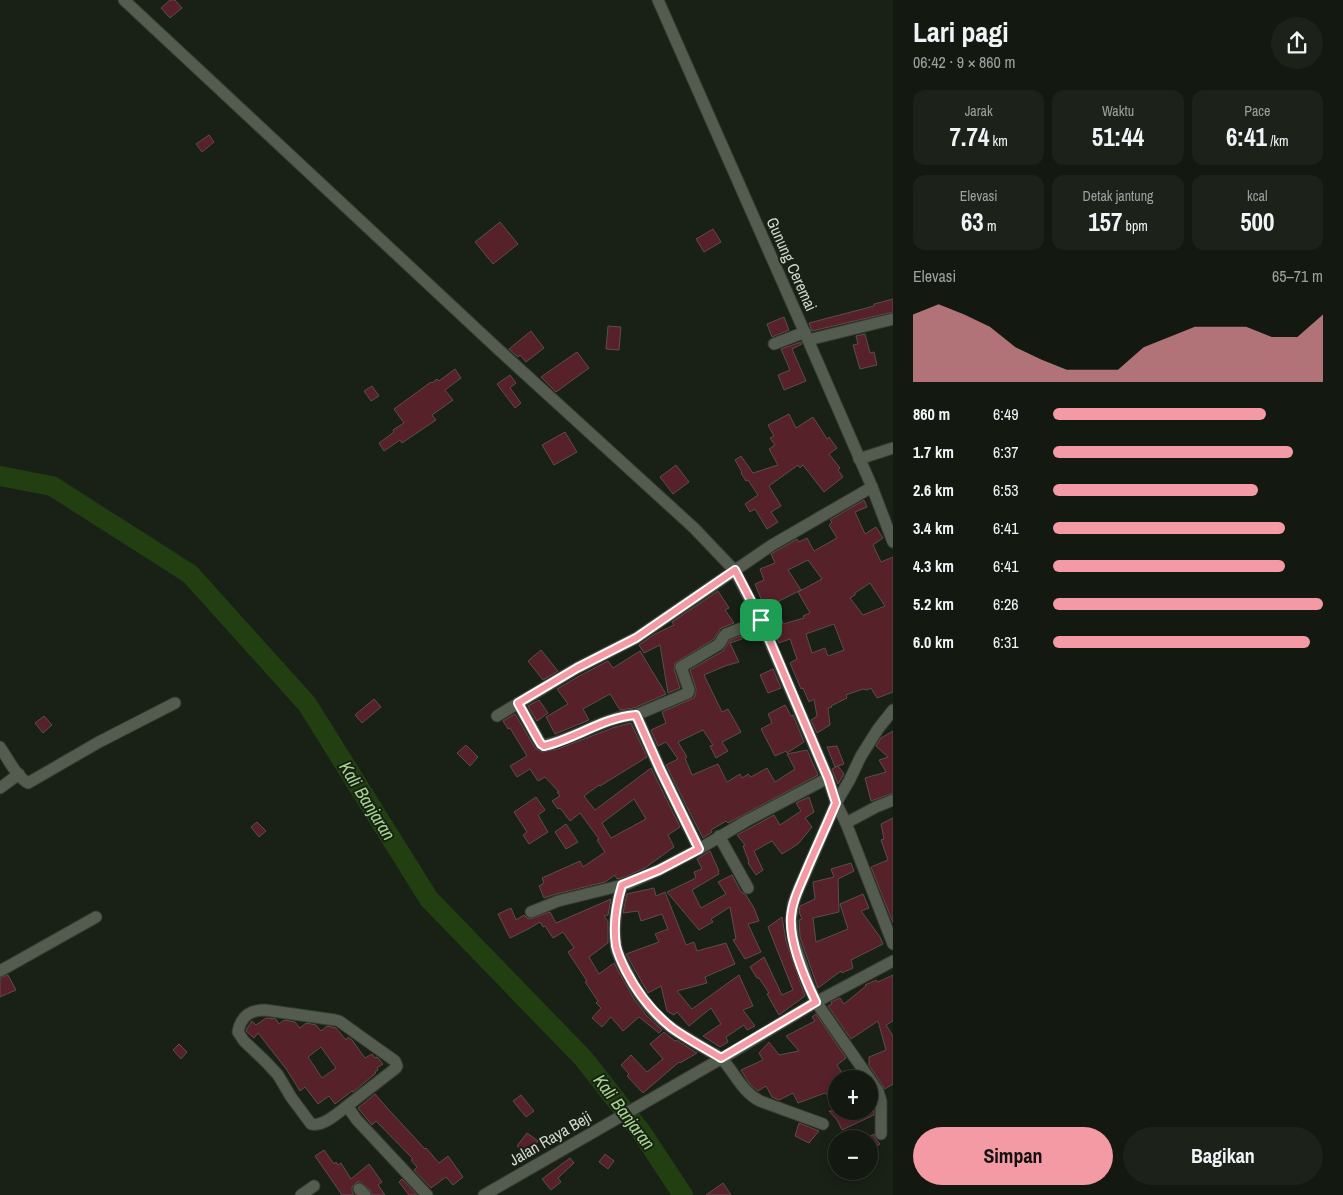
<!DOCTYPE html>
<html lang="id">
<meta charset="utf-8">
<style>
:root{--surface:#131810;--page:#1c2119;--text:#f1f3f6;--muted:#9da09f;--line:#323730;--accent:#f49aa4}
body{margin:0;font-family:"Archivo Narrow",sans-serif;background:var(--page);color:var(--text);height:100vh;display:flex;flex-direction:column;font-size:19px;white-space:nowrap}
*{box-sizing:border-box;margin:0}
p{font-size:16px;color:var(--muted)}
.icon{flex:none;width:28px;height:28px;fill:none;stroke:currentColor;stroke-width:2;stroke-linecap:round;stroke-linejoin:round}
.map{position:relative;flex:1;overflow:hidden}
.sheet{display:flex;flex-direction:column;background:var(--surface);width:450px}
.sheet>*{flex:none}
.tools{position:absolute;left:828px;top:1070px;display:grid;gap:10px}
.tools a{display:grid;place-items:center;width:50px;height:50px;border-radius:50%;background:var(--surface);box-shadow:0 2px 12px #0003,0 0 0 1px var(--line);font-size:25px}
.pin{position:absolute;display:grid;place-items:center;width:42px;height:42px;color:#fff;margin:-21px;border-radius:10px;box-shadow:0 2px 8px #0006}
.round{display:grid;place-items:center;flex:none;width:52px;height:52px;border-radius:26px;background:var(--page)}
.headline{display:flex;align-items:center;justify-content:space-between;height:85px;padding:0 20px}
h1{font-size:28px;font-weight:800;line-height:38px}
.metrics{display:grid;grid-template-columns:repeat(3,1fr);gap:8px;height:85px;padding:5px 20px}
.metrics div{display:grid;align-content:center;border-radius:12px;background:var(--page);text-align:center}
.metrics b{font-size:25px;font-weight:800}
.metrics small{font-size:14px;font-weight:400}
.metrics p{font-size:14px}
.chart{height:140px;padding:10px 20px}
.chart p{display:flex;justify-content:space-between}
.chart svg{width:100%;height:90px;margin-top:5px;fill:var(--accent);opacity:.7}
.cta{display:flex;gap:10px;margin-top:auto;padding:10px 20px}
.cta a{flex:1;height:58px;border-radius:30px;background:var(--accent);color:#111;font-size:20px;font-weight:800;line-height:58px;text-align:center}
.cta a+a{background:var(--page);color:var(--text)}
ul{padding:0 20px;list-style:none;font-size:16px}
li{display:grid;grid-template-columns:80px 60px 1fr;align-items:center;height:38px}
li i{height:12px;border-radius:6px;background:var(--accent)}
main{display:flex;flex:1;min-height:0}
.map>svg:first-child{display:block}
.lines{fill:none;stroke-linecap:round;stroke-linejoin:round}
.river{stroke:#213f10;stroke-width:20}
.building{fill:#57212a;stroke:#5e4c4e;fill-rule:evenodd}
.minor-casing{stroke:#363b34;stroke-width:13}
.minor{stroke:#535c4f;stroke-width:11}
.route-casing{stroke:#fff;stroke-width:10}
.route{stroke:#f49aa4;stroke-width:6}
.labels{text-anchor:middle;stroke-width:4;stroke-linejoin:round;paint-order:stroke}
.street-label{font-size:16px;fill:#d3d8d0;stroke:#192015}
.water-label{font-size:18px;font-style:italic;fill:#a4d58d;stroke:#192015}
</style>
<main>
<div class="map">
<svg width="893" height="1195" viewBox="0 0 893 1195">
<rect width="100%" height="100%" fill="#192015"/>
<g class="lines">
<polyline class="river" points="0,476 52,486 190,574 307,704 429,899 583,1058 642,1133 683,1195"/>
</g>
<g class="building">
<polygon points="170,0 175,0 182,8 170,18 161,8"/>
<polygon points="209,135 214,142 202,152 196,144"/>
<polygon points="500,222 518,244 493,264 475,242"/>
<polygon points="713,229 721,242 704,252 696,239"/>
<polygon points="893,299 893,312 812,331 809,323 874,306 874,304"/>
<polygon points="784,317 789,330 772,337 767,324"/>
<polygon points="608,326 621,327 619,350 606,349"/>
<polygon points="531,331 544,348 526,362 520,355 518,357 509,349"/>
<polygon points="865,334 870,353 874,352 877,365 860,369 853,345 858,344 856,336"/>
<polygon points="801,342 802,344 792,349 806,381 784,390 778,375 790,370 781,349"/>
<polygon points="577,352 589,368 556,392 541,377"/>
<polygon points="455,369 461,378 445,390 453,400 432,415 436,420 402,443 400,440 384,451 379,443 394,432 393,430 404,423 394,409 431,382 432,383 437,379 439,381"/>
<polygon points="510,375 516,383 510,388 521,403 515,408 497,384"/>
<polygon points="372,386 379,396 371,401 364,391"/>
<polygon points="789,414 796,428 813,417 827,439 829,437 837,448 829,454 840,468 838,470 843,477 824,492 803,465 800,468 798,465 769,486 781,506 771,512 778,522 767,529 755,509 750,512 745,504 758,495 748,480 746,481 741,473 742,472 735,460 741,456 753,473 778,465 769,449 775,445 770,438 774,436 768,425"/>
<polygon points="565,432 577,452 554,465 542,445"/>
<polygon points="676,465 689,482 673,494 660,477"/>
<path d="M 864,500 L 867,507 L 855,512 L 865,534 L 876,527 L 883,538 L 873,545 L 881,562 L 893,557 L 893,692 L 877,698 L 871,688 L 867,690 L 863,689 L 846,695 L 847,698 L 831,706 L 832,707 L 828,708 L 830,725 L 817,733 L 811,720 L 817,716 L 814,699 L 809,702 L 803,688 L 801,689 L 790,663 L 797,659 L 790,639 L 779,643 L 771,624 L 762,606 L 764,606 L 755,584 L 764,580 L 760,569 L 775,563 L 771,554 L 797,539 L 799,542 L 807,538 L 814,551 L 837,538 L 829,525 L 832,522 L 830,520 ZM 808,560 L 822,579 L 798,592 L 810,613 L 803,616 L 804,618 L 783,624 L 777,602 L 801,590 L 788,570 ZM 870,583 L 885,606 L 863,615 L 850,598 L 855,595 L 855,593 ZM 834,624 L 844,650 L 828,656 L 825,648 L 812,653 L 806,634 Z"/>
<polygon points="718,591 729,608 725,610 734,623 721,628 714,639 675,663 674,669 680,688 668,693 660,645 644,653 639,645 655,634 674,625 672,622"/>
<polygon points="741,636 742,639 730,643 739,662 725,666 704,675 722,712 728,709 741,732 722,742 728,751 716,758 710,746 713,745 703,730 678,742 687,757 685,758 692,775 718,764 727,782 740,774 742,778 748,774 751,777 767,768 775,782 795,769 787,754 807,750 818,775 728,823 726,821 711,830 712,832 703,838 693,819 666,765 678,759 666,742 658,746 651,730 666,723 662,712 694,698 696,692 696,688 690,670 723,651 730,640"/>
<polygon points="541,650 558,671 543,680 528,661"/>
<polygon points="640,651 666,694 634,708 620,710 610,694 583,709 589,720 555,734 546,717 568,704 557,689 581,675 608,661 613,668"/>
<polygon points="773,669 781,688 768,693 760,675"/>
<polygon points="374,699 381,707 362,723 355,715"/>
<polygon points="539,700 548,713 537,721 528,706"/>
<polygon points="785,705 791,716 793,715 804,742 787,753 786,751 775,756 761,729 772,723 768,714"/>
<path d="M 515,714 L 535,748 L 542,752 L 558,749 L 615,727 L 631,723 L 647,757 L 600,786 L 599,785 L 584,796 L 595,810 L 651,768 L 680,827 L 668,835 L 674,847 L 645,868 L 625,877 L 617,879 L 615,875 L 605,882 L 556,894 L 544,898 L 539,886 L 544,883 L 542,878 L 580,861 L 583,867 L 605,852 L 597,840 L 599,839 L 580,813 L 570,821 L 560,808 L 558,809 L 552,801 L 560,796 L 557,792 L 559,792 L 545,777 L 538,781 L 530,769 L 517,777 L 510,766 L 527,756 L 510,728 L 508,729 L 503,721 ZM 634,799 L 646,819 L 611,838 L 602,823 Z"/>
<polygon points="44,716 52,725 43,733 35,723"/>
<polygon points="893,731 893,793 871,801 865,778 886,772 879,760 888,757 876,746 881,738"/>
<polygon points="466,745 478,757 470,766 457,753"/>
<polygon points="837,746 844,764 835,767 827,747"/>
<polygon points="838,766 844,774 838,784 832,769"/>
<polygon points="536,797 545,810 538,815 548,832 529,844 523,835 527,832 514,812"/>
<polygon points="809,797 814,812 805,818 812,827 798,844 782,854 772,841 754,851 763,870 756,875 748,863 749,862 743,846 745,845 737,835 774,815 780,825 801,811 796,803"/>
<polygon points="893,818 893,923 871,867 888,860 881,840 884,839 881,824"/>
<polygon points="257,822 266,831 259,837 251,827"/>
<polygon points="566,824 578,842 566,849 555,832"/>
<polygon points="710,851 719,871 718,872 719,874 692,890 701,908 726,894 718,882 732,875 741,892 746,895 754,908 759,921 748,924 761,952 745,959 733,940 736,939 730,907 711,919 713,922 699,930 667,892 696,878 694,872 702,869 697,859"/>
<polygon points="851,863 854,871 838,879 839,912 813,918 816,942 848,929 840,904 863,894 869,908 861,911 880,937 883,944 851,960 853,968 842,973 841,971 818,988 800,937 799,920 802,919 799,912 800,906 815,899 813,882 834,877 831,869"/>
<polygon points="654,888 656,896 665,892 686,945 694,942 697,951 726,943 735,964 705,977 707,983 677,991 692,1009 739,975 753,1006 743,1010 755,1026 747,1030 744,1025 726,1037 728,1042 720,1047 703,1036 721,1024 711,1008 689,1026 677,1012 674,1015 667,1011 661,986 648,993 626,954 659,942 655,934 668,929 662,914 641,921 638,911 623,913 627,894"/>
<polygon points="611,899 608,915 604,916 608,921 608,943 589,957 599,974 614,963 634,999 646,1015 662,1030 659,1033 639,1017 623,1031 611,1017 602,1027 592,1018 601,1008 596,1003 598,1001 585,982 587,981 568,952 574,948 563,932 553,938 545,926 543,927 540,922 530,928 510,938 498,914 511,908 516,920 524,915 527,918 530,919 550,912 556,923"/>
<polygon points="782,917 786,941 805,996 779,1015 767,994 769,993 759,978 757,978 750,967 764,957 782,995 793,990 768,927"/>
<polygon points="8,975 16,990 0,997 0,978"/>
<polygon points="893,975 893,1021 886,1025 893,1036 893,1084 885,1089 869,1065 869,1057 886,1050 878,1021 851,1039 828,1006 832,1004 831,1002 840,998 844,1004 866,986 865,985 876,980 878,982"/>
<polygon points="816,1014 846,1058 837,1065 846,1079 836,1079 836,1104 825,1093 798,1103 793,1093 779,1100 772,1097 766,1086 758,1091 749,1083 741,1070 763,1060 759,1053 769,1042 779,1055 799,1051 786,1036 815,1021 812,1017"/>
<path d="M 266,1018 L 276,1019 L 279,1024 L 284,1020 L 295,1022 L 300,1028 L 306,1023 L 316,1025 L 321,1031 L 327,1026 L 336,1028 L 346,1040 L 348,1037 L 352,1040 L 365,1058 L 372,1054 L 375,1058 L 377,1057 L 379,1059 L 383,1064 L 377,1068 L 378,1070 L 375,1072 L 376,1073 L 353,1092 L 352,1091 L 335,1104 L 329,1096 L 318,1104 L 305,1087 L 300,1091 L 287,1070 L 258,1033 L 254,1038 L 246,1031 L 248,1027 L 252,1021 L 256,1025 ZM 321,1047 L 336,1068 L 322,1078 L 308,1057 Z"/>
<polygon points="664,1032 675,1041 676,1040 697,1053 680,1063 679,1062 643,1093 627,1076 629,1074 621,1065 631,1055 647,1072 663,1059 650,1044"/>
<polygon points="179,1044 187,1052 181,1059 173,1050"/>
<polygon points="375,1094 389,1110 425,1149 426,1148 439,1163 448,1156 463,1177 453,1185 446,1177 431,1188 414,1170 417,1167 411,1160 413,1159 376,1121 372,1125 358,1108"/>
<polygon points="521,1095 534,1111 526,1117 513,1101"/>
<polygon points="829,1111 874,1111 874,1115 842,1130 837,1120"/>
<polygon points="799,1123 819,1131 809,1143 795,1136"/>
<polygon points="527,1133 538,1141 528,1154 517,1146"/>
<polygon points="874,1134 875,1138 880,1144 869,1150 869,1139 866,1139"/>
<polygon points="324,1150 334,1164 336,1162 338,1165 341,1163 351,1179 369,1164 382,1182 378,1185 385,1195 372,1195 370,1190 360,1182 357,1182 352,1187 352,1191 354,1195 342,1195 315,1156"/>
<polygon points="605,1154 614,1161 608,1169 599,1162"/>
<polygon points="570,1158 574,1163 558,1178 561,1182 551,1190 542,1179"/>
<polygon points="402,1179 417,1195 409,1195 399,1182"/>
<polygon points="723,1183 731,1195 706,1195"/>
</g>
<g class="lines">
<defs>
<g id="minor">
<polyline points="124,0 499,350 694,528 735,571 761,621 828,778 836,803 846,823 893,944"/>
<polyline points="658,0 808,340 872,487 893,542"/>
<polyline points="808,340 893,319"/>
<polyline points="774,344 805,332"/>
<polyline points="859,459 893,448"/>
<path d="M 518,703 L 538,739 L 541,744 L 544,745 C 574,740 605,716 636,715 L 660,769 L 699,849"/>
<path d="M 636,715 L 688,693 L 689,690 L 681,667 L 718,645 C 722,642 722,637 726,634 L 761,621"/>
<polyline points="497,716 577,668 636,638 772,545 872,487"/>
<path d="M 0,747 C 8,759 16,776 28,783 L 99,742 L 175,703"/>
<polyline points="0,788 19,774"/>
<polyline points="846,823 876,807 893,800"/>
<polyline points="719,836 748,888"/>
<path d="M 622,885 C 616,905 613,925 616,946 C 617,954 622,963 626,970 C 637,993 652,1014 673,1029 C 685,1037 697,1044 709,1051 C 713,1053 719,1056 722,1059 C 735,1073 742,1092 760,1101 L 823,1124"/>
<polyline points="531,912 558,901 627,884 659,870 699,849 748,820 828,778"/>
<polyline points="0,971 96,917"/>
<path d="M 347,1106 C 338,1113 323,1127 311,1124 L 291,1097 L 278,1075 L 266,1062 L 244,1041 L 238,1032 C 241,1016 250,1010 265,1010 L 335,1020 L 339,1021 L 395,1061 L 397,1066 L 396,1068 L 347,1106 L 357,1120 L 427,1195"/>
<polyline points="881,1134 881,1101 878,1091 816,1002 808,984 793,939 791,919 793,904 799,888 836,803 849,781 861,756 878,729 893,710"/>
<polyline points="359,1189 365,1195"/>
<polyline points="301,1195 314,1186"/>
<polyline points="484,1195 731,1053 816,1002 893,961"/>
</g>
</defs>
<use href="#minor" class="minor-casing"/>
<use href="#minor" class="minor"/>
</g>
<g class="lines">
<defs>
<path id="route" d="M 735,570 L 761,620 L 828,778 L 836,803 C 826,827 815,850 805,874 C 799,888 792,902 791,917 C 789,942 805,979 816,1002 L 721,1058 C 705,1048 687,1039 672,1028 C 652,1012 638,994 626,971 C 622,963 618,955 616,946 C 613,926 616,905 622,885 L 659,870 L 699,849 L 660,769 L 636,715 C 604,717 575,739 544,746 L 541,744 L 538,739 L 518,703 L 577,668 L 636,638 Z"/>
</defs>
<use href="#route" class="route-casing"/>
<use href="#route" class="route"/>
</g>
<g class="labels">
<g class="street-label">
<text transform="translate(792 264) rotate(66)" y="6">Gunung Ceremai</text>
<text transform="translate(550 1138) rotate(-30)" y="6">Jalan Raya Beji</text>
</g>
<g class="water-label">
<text transform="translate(367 801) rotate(58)" y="6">Kali Banjaran</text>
<text transform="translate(624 1112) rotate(53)" y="6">Kali Banjaran</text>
</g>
</g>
</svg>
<div class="tools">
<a>+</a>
<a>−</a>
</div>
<div class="pin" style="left:761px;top:620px;background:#1e9e55"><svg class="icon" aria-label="arrive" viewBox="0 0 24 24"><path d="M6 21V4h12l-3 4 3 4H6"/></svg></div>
</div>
<section class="sheet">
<div class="headline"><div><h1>Lari pagi</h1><p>06:42 · 9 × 860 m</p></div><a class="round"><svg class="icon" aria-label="share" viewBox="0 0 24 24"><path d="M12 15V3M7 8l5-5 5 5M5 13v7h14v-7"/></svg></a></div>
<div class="metrics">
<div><p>Jarak</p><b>7.74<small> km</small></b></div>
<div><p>Waktu</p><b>51:44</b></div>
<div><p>Pace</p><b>6:41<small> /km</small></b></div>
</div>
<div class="metrics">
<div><p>Elevasi</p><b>63<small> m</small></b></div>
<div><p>Detak jantung</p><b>157<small> bpm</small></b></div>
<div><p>kcal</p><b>500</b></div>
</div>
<div class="chart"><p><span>Elevasi</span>65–71 m</p>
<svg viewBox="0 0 160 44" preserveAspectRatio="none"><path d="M0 44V11L10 6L20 11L30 17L40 27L50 33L60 38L70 38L80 38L90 27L100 22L110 17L120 17L130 17L140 22L150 22L160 11V44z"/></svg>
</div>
<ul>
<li><b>860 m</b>6:49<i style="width:79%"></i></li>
<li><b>1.7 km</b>6:37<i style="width:89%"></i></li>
<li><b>2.6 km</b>6:53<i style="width:76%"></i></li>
<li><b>3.4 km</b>6:41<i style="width:86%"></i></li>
<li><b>4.3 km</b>6:41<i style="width:86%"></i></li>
<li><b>5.2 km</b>6:26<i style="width:100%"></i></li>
<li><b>6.0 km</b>6:31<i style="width:95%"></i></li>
</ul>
<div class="cta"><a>Simpan</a><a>Bagikan</a></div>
</section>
</main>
